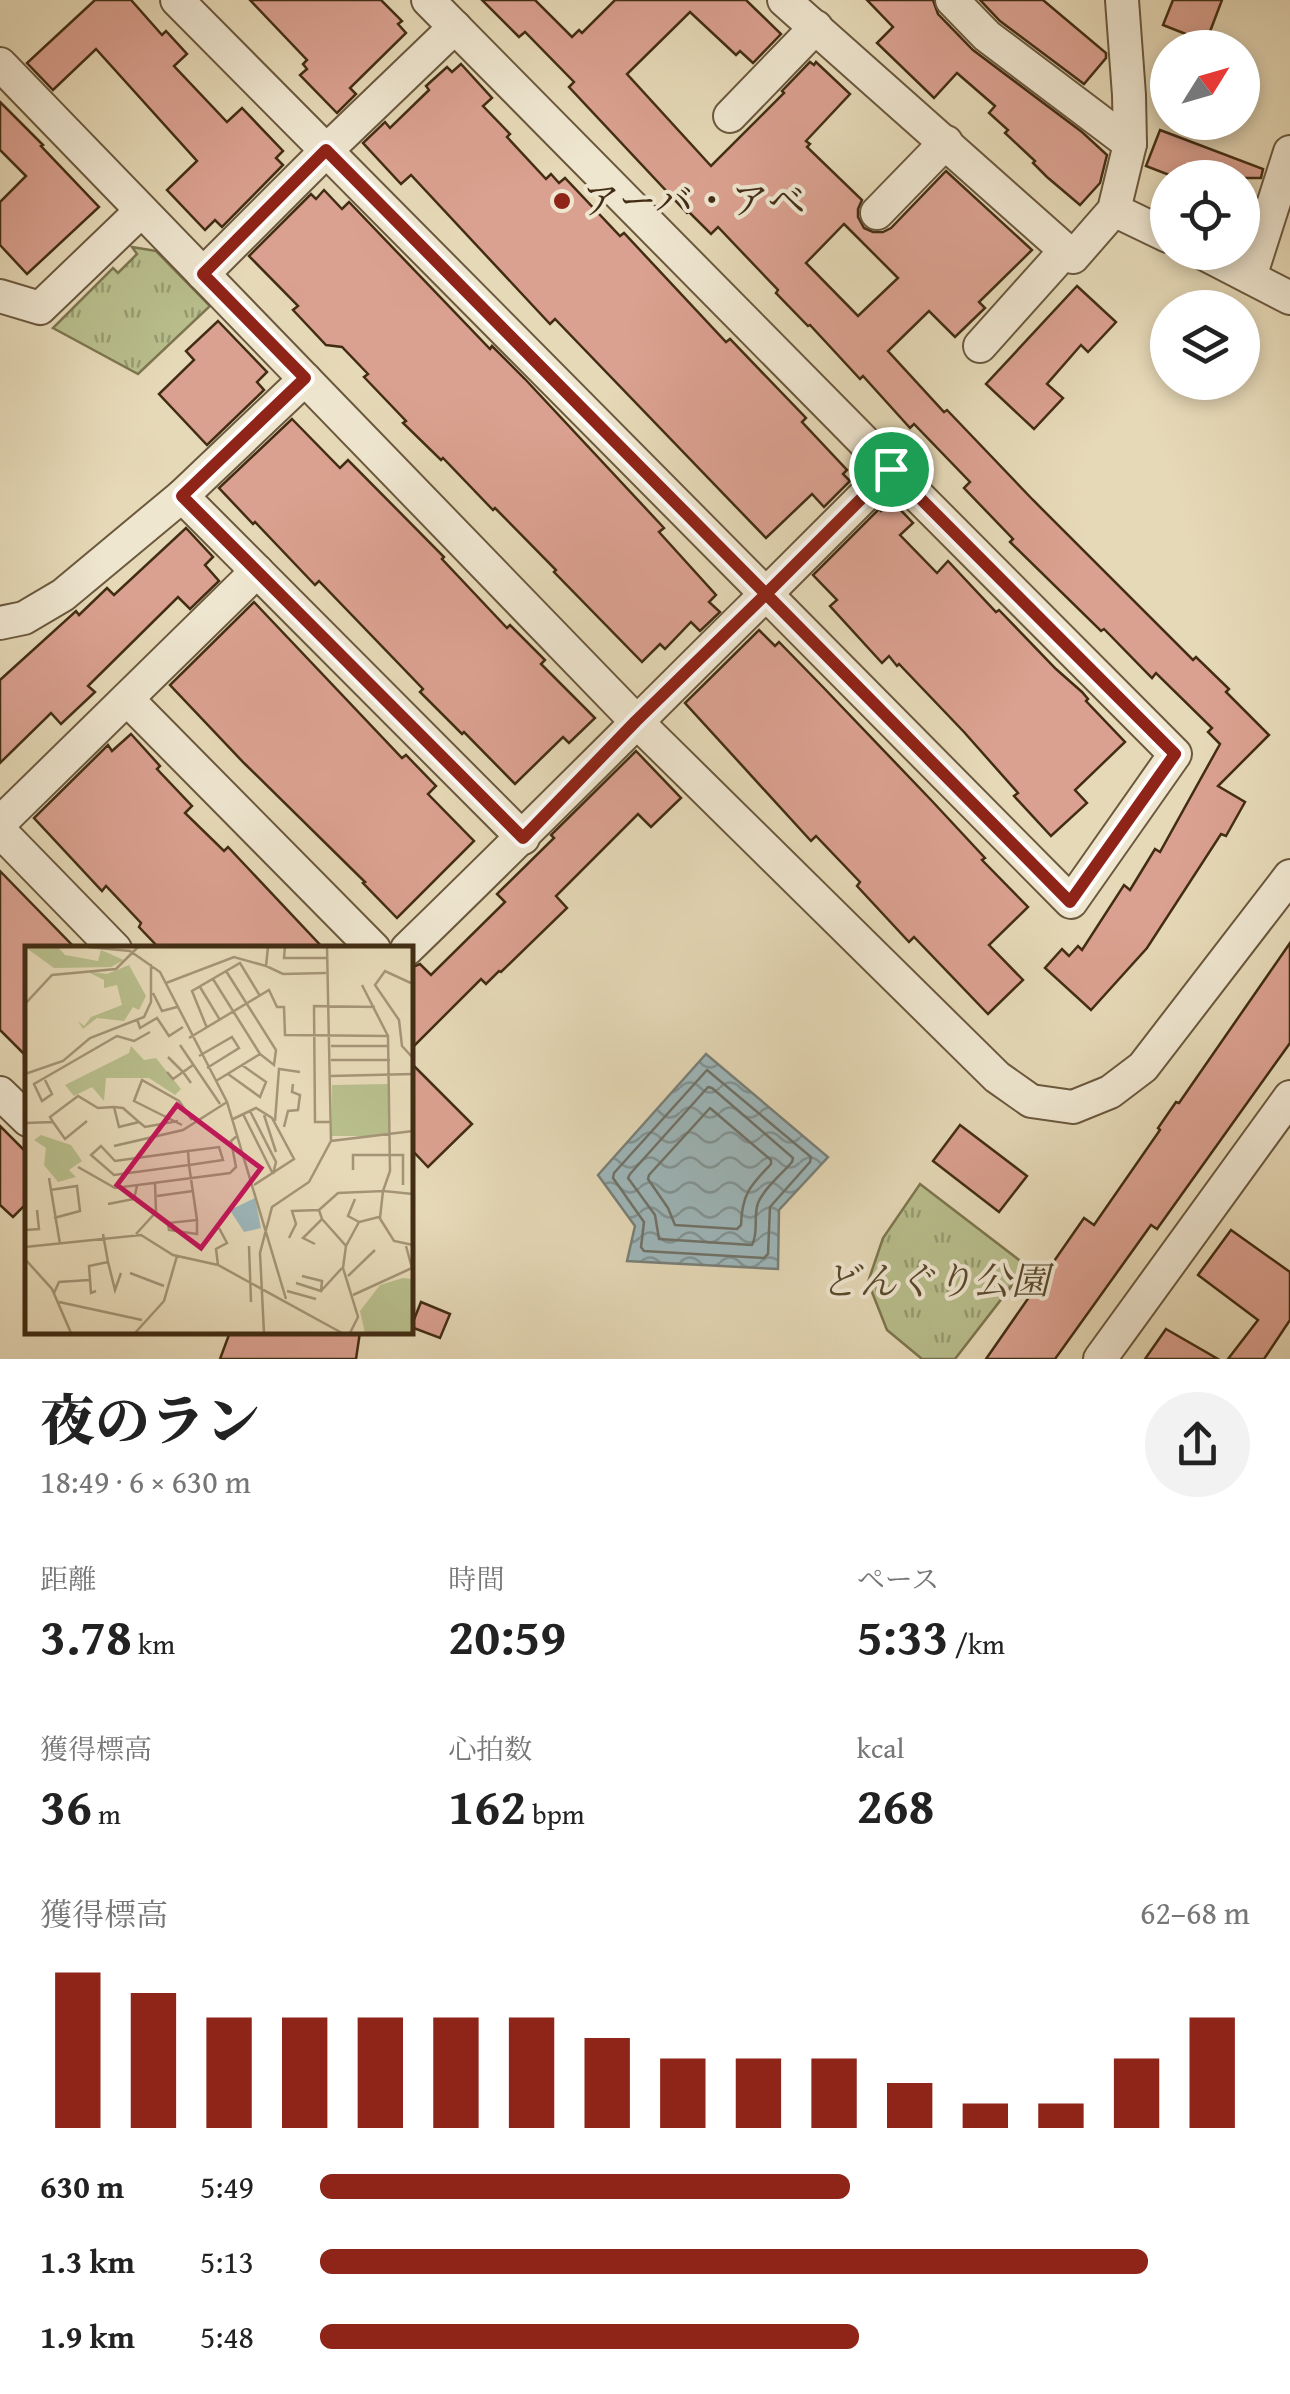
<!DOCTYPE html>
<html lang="ja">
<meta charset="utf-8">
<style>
:root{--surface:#fff;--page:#f2f2f2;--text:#222;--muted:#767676;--accent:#8f2418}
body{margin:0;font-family:"Gentium Book Plus","Noto Serif JP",serif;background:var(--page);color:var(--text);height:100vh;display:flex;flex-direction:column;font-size:38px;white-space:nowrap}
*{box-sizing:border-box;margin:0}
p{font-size:32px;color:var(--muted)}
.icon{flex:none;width:55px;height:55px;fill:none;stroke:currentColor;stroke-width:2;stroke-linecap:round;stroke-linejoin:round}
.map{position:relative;height:1359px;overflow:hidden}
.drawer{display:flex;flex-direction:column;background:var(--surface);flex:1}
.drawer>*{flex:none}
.needle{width:65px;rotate:53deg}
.controls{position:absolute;left:1150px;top:30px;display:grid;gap:20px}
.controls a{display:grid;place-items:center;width:110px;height:110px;border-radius:50%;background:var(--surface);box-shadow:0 5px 15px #0003;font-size:50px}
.pin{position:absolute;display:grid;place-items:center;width:85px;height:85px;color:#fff;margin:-42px;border:5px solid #fff;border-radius:50%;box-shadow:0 2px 10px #0007}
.round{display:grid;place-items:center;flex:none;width:105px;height:105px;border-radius:52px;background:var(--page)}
.head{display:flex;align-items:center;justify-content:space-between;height:170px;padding:0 40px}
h1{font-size:55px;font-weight:800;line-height:75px}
.metrics{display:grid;grid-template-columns:repeat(3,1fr);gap:15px;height:170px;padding:10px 40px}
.metrics div{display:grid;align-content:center}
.metrics b{font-size:50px;font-weight:800}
.metrics small{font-size:28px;font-weight:400}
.metrics p{font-size:28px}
.chart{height:280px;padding:20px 40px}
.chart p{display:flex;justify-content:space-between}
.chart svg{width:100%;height:180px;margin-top:10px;stroke:var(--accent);stroke-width:6}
ul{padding:0 40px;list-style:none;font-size:32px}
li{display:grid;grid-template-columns:160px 120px 1fr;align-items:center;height:75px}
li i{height:25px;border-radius:12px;background:var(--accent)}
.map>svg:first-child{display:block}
.grass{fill:url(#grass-tufts);stroke:#7d7650;stroke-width:2.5}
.water{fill:url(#water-waves);stroke:#798078;stroke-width:2.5}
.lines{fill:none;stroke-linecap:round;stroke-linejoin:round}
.shore{stroke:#707268;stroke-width:2.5}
.building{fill:#dba190;stroke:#422d14;stroke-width:2.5;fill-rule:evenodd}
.minor-casing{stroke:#6b583d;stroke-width:36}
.minor{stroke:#efe6d0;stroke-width:32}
.route-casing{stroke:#fff;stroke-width:20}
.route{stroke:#8f2418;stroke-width:12}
.poi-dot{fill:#8f2418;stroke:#efe6d0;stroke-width:4}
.labels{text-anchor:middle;stroke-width:8;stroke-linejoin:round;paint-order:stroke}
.poi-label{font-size:38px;fill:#422d14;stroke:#efe6d0;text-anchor:start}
.park-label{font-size:38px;font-style:italic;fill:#5a4a2c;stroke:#efe6d0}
.inset-road{fill:none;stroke:#a49476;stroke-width:2.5}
.view{fill:#c2185b;fill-opacity:0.15;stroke:#c2185b;stroke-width:5}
.inset-edge{fill:none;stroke:#422d14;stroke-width:5}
</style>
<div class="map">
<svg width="1290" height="1359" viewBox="0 0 1290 1359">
<defs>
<pattern id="grass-tufts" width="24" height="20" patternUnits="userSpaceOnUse" patternTransform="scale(2.5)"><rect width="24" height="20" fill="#b8be8c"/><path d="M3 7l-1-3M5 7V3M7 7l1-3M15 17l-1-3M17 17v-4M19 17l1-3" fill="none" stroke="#979b71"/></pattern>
<pattern id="water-waves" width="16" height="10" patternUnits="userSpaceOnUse" patternTransform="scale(2.5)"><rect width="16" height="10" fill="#9db7bb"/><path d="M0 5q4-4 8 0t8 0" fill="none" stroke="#829597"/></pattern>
</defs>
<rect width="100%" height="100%" fill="#e6d9b7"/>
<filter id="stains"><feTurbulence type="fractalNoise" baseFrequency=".002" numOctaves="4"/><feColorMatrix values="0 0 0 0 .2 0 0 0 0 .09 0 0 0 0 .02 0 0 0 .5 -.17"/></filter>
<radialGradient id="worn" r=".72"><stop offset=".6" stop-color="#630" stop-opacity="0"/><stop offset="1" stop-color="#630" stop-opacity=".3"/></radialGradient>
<g class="grass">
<polygon points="132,247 156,251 210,306 138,374 53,328 113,268 118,273 137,254"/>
<polygon points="920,1184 1027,1266 955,1359 922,1359 887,1330 868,1282 883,1238"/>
</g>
<polygon class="water" points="706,1054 828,1157 779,1210 778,1269 627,1261 635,1226 598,1175"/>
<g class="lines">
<g class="shore">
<polygon points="707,1070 811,1157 810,1162 770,1207 768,1254 764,1258 644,1251 641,1247 644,1222 613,1178 614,1173"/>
<path d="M 708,1087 L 712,1088 L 793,1158 L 792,1162 C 782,1174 764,1188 758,1203 C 753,1217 759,1232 752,1245 L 659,1239 L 655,1215 L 628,1178 L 630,1174 Z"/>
<path d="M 710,1108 L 771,1160 L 771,1164 C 750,1186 742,1194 741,1225 L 737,1229 L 675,1225 L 668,1208 L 648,1179 L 649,1175 Z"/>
</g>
</g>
<g class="building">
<polygon points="95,0 131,0 162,35 166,31 187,54 174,66 227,122 242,108 283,151 276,158 283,165 222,227 215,220 205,230 167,190 197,161 96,49 53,90 27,63"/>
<polygon points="250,0 381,0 402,21 398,24 406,33 350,88 356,94 337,113 300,75 307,69 303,64 307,60"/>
<path d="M 482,0 L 535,0 L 572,37 L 579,30 L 582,33 L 615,0 L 746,0 L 781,34 L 753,63 L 740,51 L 736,55 L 690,12 L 627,74 L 711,166 L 784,93 L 782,91 L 810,62 L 814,65 L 816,62 L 850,94 L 806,141 L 810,144 L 807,147 L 862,200 L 858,209 L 858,217 L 864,228 L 873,232 L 883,232 L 891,228 L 946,171 L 1032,250 L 979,302 L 985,308 L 955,337 L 929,311 L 888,351 L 944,412 L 947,410 L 1033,500 L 1193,660 L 1196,657 L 1229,689 L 1226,692 L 1269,735 L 1218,786 L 1245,802 L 1226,836 L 1221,834 L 1147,948 L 1091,1010 L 1045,968 L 1062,949 L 1069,956 L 1078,946 L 1082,950 L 1124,885 L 1130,890 L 1155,849 L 1160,852 L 1220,744 L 1208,732 L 1212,728 L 1156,673 L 1152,678 L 1104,629 L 1101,631 L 1010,542 L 1013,539 L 964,488 L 970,482 L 914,424 L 910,428 L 863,376 L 860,379 L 810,325 L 808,326 L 776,293 L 778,290 L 718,227 L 711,234 L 689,212 L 687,213 L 569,87 L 574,82 L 525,32 L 519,37 ZM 844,224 L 898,278 L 858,316 L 806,263 Z"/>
<polygon points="867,0 933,0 938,14 973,50 1082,132 1107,155 1100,183 1080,205 1047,177 1033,163 1035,161 1005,133 1008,130 989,113 995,106 957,73 934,98 877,43 893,27"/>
<polygon points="980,0 1043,0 1106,53 1106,58 1084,84 1000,21"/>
<polygon points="1173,0 1222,0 1206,42 1163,25"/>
<polygon points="461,64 492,98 483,106 510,134 507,137 546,179 551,174 559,183 565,178 620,236 624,233 726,342 730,339 806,418 802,422 847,470 843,474 850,481 824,507 812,494 766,538 555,319 550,324 411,175 401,184 363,143 385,122 390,128 429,90 426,86 447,67 452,72"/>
<polygon points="0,102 43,145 41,146 99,207 27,274 0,245 0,202 26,176 0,150"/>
<polygon points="1160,130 1263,169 1261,178 1177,178 1146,166"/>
<polygon points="324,190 342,209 349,202 490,349 492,346 525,379 664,528 659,532 716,595 709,602 720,612 700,631 691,622 665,649 660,644 642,662 554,572 556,570 495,508 493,510 443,458 441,460 403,423 406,421 364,377 368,374 342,347 326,345 293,310 298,306 249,256 311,194 316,199"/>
<polygon points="1077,286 1116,322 1088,352 1081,345 1047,384 1063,398 1034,429 986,384"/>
<polygon points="218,321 267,372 257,382 264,390 207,445 159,394 194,360 186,351"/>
<polygon points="292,419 340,468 348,460 444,557 442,559 507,628 510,625 545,660 541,664 595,718 569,743 563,737 515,784 464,732 462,734 420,692 423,689 319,581 315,585 255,522 253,524 219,488"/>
<polygon points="892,501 913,523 900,535 937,573 948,561 996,612 999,610 1056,669 1082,692 1088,699 1086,701 1125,742 1075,790 1087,803 1051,836 1014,796 1018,793 964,732 899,664 897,666 889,656 882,663 830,606 837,600 813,575 879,509 881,511"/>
<polygon points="186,528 213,557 205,565 219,581 190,609 178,597 88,686 95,692 61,724 51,713 0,763 0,680 76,611 79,615 107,588 114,595"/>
<polygon points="254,602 402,758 406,755 436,786 428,794 474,841 397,918 363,883 365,882 244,763 170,685"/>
<polygon points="759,630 775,646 779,642 821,685 932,801 985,858 982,860 1028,907 989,945 1023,980 988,1014 914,937 909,942 857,886 860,882 816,836 811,841 685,703"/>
<polygon points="131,734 160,766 157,769 192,806 185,813 224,851 228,847 324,949 160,949 139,927 141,923 106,886 102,891 34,818 108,745 112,751"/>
<polygon points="636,751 681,798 651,827 638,814 556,896 567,908 501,972 499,971 486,984 481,979 410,1050 410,968 420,964 431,975 505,902 497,894 554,838 551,835"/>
<polygon points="0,871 76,949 28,949 28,1058 0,1030"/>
<polygon points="1290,943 1290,1043 1157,1229 1151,1225 1055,1359 986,1359 1084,1218 1094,1225 1160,1130 1158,1128 1176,1102 1179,1103"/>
<polygon points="410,1062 472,1124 428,1167 410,1148"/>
<polygon points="960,1125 1027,1176 999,1212 933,1161"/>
<polygon points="0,1126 28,1154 28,1202 13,1217 0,1205"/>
<polygon points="1231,1230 1290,1272 1290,1320 1264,1359 1228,1359 1258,1320 1198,1275"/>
<polygon points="421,1302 450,1314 440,1338 411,1327"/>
<polygon points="1166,1329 1218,1359 1145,1359"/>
<polygon points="230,1332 360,1332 356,1359 220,1359"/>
</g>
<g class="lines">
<defs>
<g id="minor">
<polyline points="177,0 766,594 891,469 428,0"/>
<polyline points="784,0 1073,257 1114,210 1130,144 1129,95 1122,0"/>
<polyline points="952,0 987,36 1130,144"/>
<polyline points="0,64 636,721 997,1077 1031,1101 1073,1107 1110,1092 1143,1067 1290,876"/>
<polyline points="730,116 816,27"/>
<polyline points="1114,210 1168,236"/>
<polyline points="877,213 946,142"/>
<polyline points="1201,252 1290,298"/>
<polyline points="203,274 327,150 455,27"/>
<polyline points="1250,277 1290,152"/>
<polyline points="0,296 40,308 141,211"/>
<polyline points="980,346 1066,250"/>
<polyline points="182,496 523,838"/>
<polyline points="0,623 24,618 63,595 182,496 305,379"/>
<polyline points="127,699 374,949"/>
<polyline points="0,823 257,571"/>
<polyline points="0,831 115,949"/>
<path d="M 407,949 C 528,832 646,712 766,594 L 1071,902 L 1175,754 L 891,469"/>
<polyline points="0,1093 28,1120"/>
<polyline points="1100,1359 1290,1097"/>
</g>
</defs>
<use href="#minor" class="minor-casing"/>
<use href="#minor" class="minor"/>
</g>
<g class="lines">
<defs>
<polyline id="route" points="891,469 766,594 326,150 203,274 305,378 182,496 523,838 636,721 766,594 1070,902 1175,754 891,469"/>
</defs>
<use href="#route" class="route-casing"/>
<use href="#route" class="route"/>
</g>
<circle class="poi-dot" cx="562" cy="201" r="10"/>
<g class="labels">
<g class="poi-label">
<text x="582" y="214">アーバ・アベ</text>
</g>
<g class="park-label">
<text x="935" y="1294">どんぐり公園</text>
</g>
</g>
<g transform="translate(25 946)">
<rect width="388" height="388" fill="#e6d9b7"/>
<path d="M 363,138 L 364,190 L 307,190 L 307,139 Z" fill="#b8be8c"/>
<path d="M 0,1 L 33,1 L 40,9 L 73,15 L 76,4 L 99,14 L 86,21 L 29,22 ZM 104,19 L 121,50 L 114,64 L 108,61 L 99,75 L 72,72 L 58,83 L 53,75 L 59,80 L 66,71 L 97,59 L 92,39 L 79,42 L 79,34 L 61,25 L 82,28 ZM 106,100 L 119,114 L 131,112 L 156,143 L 150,149 L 124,132 L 81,132 L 79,155 L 67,141 L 49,150 L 40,139 L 104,107 ZM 16,189 L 46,199 L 57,215 L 44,224 L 51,231 L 33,236 L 19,219 L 21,202 L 9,194 ZM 378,332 L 387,333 L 387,387 L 340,387 L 335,365 L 355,339 Z" fill="#b8be8c"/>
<path d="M 230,252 L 236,282 L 219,286 L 205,264 Z" fill="#9db7bb"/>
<path class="inset-road" d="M 63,1 L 105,5 L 135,26 L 202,156 L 261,353M 243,1 L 241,20 L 258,28 L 301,27M 260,1 L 259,12 L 302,12M 302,1 L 306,195M 188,33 L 235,108M 141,37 L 209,11 L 241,20M 388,38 L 360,25 L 350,39 L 374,74 L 377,100 L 388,112M 337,39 L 363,90 L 365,225 L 358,245 L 388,248M 175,41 L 195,74M 128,47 L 137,65 L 152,61M 0,58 L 27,29 L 91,23 L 113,1M 112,73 L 115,82 L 132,72 L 144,90 L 158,81M 182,82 L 167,45 L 215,17 L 235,50M 164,92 L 244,44 L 252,61 L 259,61 L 260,89 L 363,90M 155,99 L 195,158M 306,100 L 363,100M 174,110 L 207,91 L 214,102 L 182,122M 143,111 L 158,126 L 168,119M 306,114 L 365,114M 142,126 L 148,133 L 158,126 L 166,137M 0,128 L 38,115 L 65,92 L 119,71 L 126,56 L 126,18M 203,128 L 235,151 L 241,136 L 217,119M 306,130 L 388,128M 20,134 L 27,148 L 17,155 L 9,138 L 92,90 L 109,95 L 125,86M 191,135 L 235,108 L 249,119 L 251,104 L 201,25M 225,165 L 251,216 L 248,228M 218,168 L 247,226M 239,169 L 251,206M 208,173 L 231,162 L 247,172 L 269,213 L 229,239M 250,175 L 254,123 L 275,126M 28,176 L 40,193 L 62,175M 114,176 L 120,181 L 153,175M 306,176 L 290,176 L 289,60 L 350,61M 0,177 L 28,176 L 25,171 L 53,150 L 73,162 L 89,161 L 98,162 L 114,176 L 94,181 L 89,161M 157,179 L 109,155 L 117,134 L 154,155 L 167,174M 259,181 L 263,165 L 273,164 L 275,149 L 267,146 L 268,138M 76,200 L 90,215 L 163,205 L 164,219 L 89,229 L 66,209 ZM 89,200 L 158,184 L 202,156M 163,205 L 194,201 L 198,214 L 164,219 L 172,274 L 143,277 L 144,284 L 172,288 L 172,274M 53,221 L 90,242 L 205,227 L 211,221 L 206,195 L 213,189M 328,224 L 328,209 L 378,209 L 378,239M 24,232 L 35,298M 25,244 L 52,240 L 55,265 L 29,272M 132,250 L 168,245M 330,253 L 323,270 L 334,276M 83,258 L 109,253 L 112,240M 294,264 L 313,247 L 358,245 L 355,272M 0,284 L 14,283 L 12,264M 111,288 L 131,266 L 130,237M 264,292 L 271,278 L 267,265 L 294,264 L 297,273M 290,298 L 278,292 L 297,273 L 321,300 L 318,322 L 333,371 L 325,387M 224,300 L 226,356M 321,300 L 334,276 L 354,271 L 369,295 L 388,299M 0,301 L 116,289 L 148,309 L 193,319 L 317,387M 0,313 L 27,343 L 46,387M 83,316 L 90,344 L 96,327M 193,319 L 191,303 L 202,297 L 194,282M 105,327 L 139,340M 323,330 L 350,304M 271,337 L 296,345 L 297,335 L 277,330M 71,345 L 66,347 L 64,320 L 83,316 L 78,288M 262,345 L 291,353M 296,345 L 317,322M 29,347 L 34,336 L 64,334M 328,349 L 387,322 L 381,300M 34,356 L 117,374M 110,387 L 139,355 L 152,310M 239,387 L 235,307 L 247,261 L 284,236 L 306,195 L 388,185"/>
<path class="view" d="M 152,159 L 236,222 L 176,302 L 92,239 Z"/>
<rect width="388" height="388" class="inset-edge"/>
</g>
<rect width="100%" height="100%" filter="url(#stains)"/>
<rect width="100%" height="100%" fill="url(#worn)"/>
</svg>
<div class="controls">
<a><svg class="needle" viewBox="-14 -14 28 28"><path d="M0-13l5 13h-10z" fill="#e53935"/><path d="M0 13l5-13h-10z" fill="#767676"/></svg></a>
<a><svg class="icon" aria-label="locate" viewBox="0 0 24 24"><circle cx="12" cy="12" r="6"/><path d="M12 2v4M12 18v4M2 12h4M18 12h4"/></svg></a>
<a><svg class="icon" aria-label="layers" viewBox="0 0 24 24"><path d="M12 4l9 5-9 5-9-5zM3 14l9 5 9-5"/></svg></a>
</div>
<div class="pin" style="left:891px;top:469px;background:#1e9e55"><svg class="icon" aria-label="arrive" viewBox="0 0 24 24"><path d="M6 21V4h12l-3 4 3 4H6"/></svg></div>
</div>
<section class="drawer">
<div class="head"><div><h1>夜のラン</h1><p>18:49 · 6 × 630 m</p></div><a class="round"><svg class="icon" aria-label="share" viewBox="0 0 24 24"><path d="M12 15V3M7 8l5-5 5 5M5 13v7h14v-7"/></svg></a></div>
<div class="metrics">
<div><p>距離</p><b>3.78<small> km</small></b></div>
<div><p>時間</p><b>20:59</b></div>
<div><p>ペース</p><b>5:33<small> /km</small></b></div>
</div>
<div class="metrics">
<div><p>獲得標高</p><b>36<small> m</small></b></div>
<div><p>心拍数</p><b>162<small> bpm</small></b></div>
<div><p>kcal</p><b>268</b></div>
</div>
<div class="chart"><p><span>獲得標高</span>62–68 m</p>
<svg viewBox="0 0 160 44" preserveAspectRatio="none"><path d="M5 44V6M15 44V11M25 44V17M35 44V17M45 44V17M55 44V17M65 44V17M75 44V22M85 44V27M95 44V27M105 44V27M115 44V33M125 44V38M135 44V38M145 44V27M155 44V17"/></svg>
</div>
<ul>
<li><b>630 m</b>5:49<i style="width:57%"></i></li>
<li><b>1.3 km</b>5:13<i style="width:89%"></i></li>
<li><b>1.9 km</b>5:48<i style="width:58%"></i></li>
</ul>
</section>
